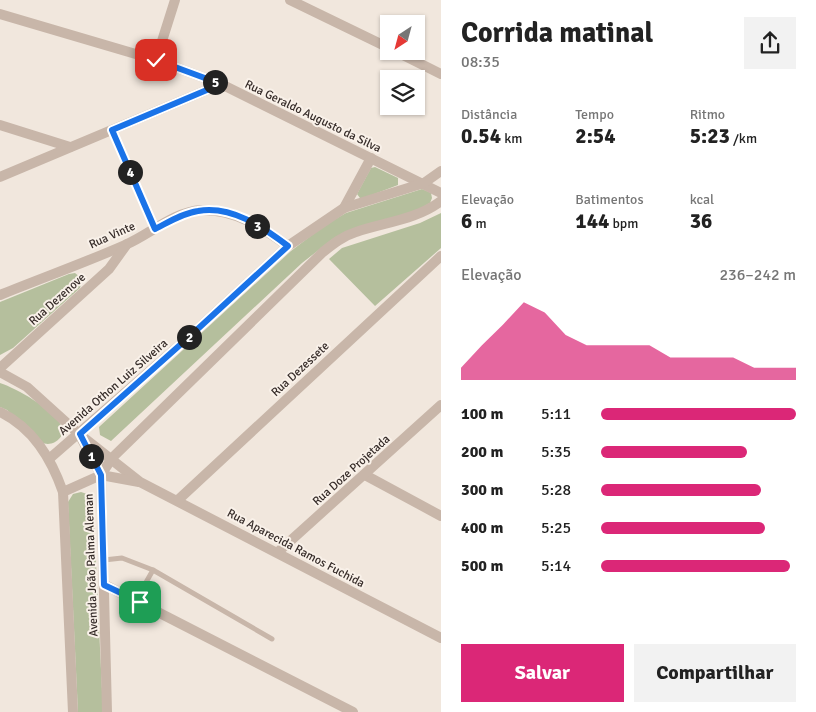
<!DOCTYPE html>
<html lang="pt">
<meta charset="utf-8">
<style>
:root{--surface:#fff;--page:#f2f2f2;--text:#222;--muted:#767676;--accent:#db2777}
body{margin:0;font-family:Signika,sans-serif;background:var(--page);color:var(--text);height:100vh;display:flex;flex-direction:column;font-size:19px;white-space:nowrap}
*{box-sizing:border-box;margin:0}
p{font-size:16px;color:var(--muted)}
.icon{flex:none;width:28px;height:28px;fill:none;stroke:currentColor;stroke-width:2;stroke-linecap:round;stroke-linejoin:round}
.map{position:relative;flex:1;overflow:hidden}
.side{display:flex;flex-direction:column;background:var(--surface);width:375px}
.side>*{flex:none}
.needle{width:32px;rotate:216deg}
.buttons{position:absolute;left:380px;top:15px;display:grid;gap:10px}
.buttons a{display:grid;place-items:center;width:45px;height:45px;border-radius:0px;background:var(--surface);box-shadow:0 1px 4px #0004;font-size:25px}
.pin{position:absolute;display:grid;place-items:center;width:42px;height:42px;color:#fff;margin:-21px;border-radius:10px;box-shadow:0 2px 8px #0006}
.km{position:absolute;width:25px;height:25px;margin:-12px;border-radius:50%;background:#222;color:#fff;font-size:14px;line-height:25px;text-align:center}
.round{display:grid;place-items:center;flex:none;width:52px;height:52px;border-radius:0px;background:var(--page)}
.headline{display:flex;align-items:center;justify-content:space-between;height:85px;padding:0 20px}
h1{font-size:28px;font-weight:700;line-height:38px}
.metrics{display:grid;grid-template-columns:repeat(3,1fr);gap:8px;height:85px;padding:5px 20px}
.metrics div{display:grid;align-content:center}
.metrics b{font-size:21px;font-weight:700}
.metrics small{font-size:14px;font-weight:400}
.metrics p{font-size:14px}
.chart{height:140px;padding:10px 20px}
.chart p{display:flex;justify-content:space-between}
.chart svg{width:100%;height:90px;margin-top:5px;fill:var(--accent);opacity:.7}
.button{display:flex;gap:10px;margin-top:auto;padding:10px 20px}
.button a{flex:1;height:58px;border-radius:0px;background:var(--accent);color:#fff;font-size:20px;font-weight:700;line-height:58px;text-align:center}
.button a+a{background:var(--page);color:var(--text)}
ul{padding:0 20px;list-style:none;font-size:16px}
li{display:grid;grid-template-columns:80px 60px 1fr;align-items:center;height:38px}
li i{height:12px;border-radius:6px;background:var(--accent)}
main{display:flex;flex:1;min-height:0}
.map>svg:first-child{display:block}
.green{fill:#b5bf9d}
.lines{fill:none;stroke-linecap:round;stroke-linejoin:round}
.path{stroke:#b4a093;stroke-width:2;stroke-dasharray:2.5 2.5;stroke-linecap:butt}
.lane{stroke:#c8b6a9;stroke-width:5}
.street{stroke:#c8b6a9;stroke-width:10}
.route-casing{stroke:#fff;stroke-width:10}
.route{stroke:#1a73e8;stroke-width:6}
.labels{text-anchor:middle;stroke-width:4;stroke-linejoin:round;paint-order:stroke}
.street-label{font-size:12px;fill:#362c29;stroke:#f9f1e9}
</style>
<main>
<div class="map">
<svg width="441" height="712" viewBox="0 0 441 712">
<rect width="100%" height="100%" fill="#f1e7dd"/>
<g class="green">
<polygon points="375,167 398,178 398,185 364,198 360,198 357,194 371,168"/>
<polygon points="422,189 431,193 432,198 430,203 416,211 334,238 302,263 111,441 100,435 99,427 291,251 325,225 346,213"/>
<polygon points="441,213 441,248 375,306 329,259 342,248 420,223"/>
<polygon points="75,273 82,279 80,288 13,348 0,355 0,302 69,274"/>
<path d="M 0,383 C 18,389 51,408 61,425 C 68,436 52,449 41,442 C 29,433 18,420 7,410 L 0,407 Z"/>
<polygon points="81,492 90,495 93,499 103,712 78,712 68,502 73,494"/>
</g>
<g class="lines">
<polyline class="path" points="116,139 151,220"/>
<g class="lane">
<polyline points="104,560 122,558 153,570 272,639"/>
<polyline points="136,600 153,570"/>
</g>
<g class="street">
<polyline points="290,0 389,48"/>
<polyline points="0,14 156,60 221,84 441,193"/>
<polyline points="395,51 441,74"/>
<polyline points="156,60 175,0"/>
<polyline points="0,125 70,147"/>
<polyline points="0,177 221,84"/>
<polyline points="344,208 371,158"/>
<path d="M 0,295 C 42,278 84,263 125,245 C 149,235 173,212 201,210 C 234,209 262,227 288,246"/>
<polyline points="0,368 109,269 127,244"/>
<polyline points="0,372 27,387 79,434 101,475 107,712"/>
<path d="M 0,412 C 33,428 51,458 63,492 L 73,712"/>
<polyline points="79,434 140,482 441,638"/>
<polyline points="49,459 189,337 288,246 344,208 424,183 441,171"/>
<polyline points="101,475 139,482"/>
<polyline points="365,475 441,516"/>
<path d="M 63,492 L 101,475 L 112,458 L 323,252 C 333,244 343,236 356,232 C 385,222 416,220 441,201"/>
<polyline points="178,500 441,256"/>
<polyline points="278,552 441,405"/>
<polyline points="105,585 353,712"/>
</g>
</g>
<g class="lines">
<defs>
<path id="route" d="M 140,602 L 104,585 L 101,475 L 80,434 L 189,337 L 288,246 C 263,227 231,205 198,211 C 183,213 169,222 155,229 L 112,130 L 221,84 L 156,60"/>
</defs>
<use href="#route" class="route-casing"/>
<use href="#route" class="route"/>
</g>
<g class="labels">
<g class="street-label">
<text transform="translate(313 116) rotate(26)" y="4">Rua Geraldo Augusto da Silva</text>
<text transform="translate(112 235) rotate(-24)" y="4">Rua Vinte</text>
<text transform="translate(57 299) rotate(-42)" y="4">Rua Dezenove</text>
<text transform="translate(300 369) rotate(-43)" y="4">Rua Dezessete</text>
<text transform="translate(113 387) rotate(-41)" y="4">Avenida Othon Luiz Silveira</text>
<text transform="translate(351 470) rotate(-42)" y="4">Rua Doze Projetada</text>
<text transform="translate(296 548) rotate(28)" y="4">Rua Aparecida Ramos Fuchida</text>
<text transform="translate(91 565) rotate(-92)" y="4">Avenida João Palma Aleman</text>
</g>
</g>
</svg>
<div class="buttons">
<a><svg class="needle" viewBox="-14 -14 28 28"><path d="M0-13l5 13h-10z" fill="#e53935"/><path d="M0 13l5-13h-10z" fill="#767676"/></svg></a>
<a><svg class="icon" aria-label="layers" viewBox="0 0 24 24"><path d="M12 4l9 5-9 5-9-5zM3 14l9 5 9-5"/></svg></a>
</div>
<div class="pin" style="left:140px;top:602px;background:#1e9e55"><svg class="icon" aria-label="arrive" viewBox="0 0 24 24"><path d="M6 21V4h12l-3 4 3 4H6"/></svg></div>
<div class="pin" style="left:156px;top:60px;background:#d93025"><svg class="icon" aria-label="check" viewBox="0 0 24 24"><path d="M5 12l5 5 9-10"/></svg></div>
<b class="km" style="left:91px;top:456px">1</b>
<b class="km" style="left:189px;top:337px">2</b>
<b class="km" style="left:257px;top:226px">3</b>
<b class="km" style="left:130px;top:172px">4</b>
<b class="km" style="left:215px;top:82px">5</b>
</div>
<section class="side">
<div class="headline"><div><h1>Corrida matinal</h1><p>08:35</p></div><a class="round"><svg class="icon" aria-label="share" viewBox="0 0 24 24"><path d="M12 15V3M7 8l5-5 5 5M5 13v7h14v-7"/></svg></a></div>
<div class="metrics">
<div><p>Distância</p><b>0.54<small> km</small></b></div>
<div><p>Tempo</p><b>2:54</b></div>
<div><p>Ritmo</p><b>5:23<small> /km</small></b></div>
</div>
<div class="metrics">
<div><p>Elevação</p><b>6<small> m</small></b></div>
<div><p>Batimentos</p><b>144<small> bpm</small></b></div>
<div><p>kcal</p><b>36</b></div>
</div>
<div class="chart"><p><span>Elevação</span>236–242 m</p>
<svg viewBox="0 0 160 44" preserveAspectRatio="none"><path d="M0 44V38L10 27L20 17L30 6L40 11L50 22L60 27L70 27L80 27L90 27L100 33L110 33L120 33L130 33L140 38L150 38L160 38V44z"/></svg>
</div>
<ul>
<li><b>100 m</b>5:11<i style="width:100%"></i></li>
<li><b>200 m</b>5:35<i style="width:75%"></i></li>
<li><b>300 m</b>5:28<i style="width:82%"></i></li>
<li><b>400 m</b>5:25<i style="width:84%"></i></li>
<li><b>500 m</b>5:14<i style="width:97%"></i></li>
</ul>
<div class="button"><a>Salvar</a><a>Compartilhar</a></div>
</section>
</main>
